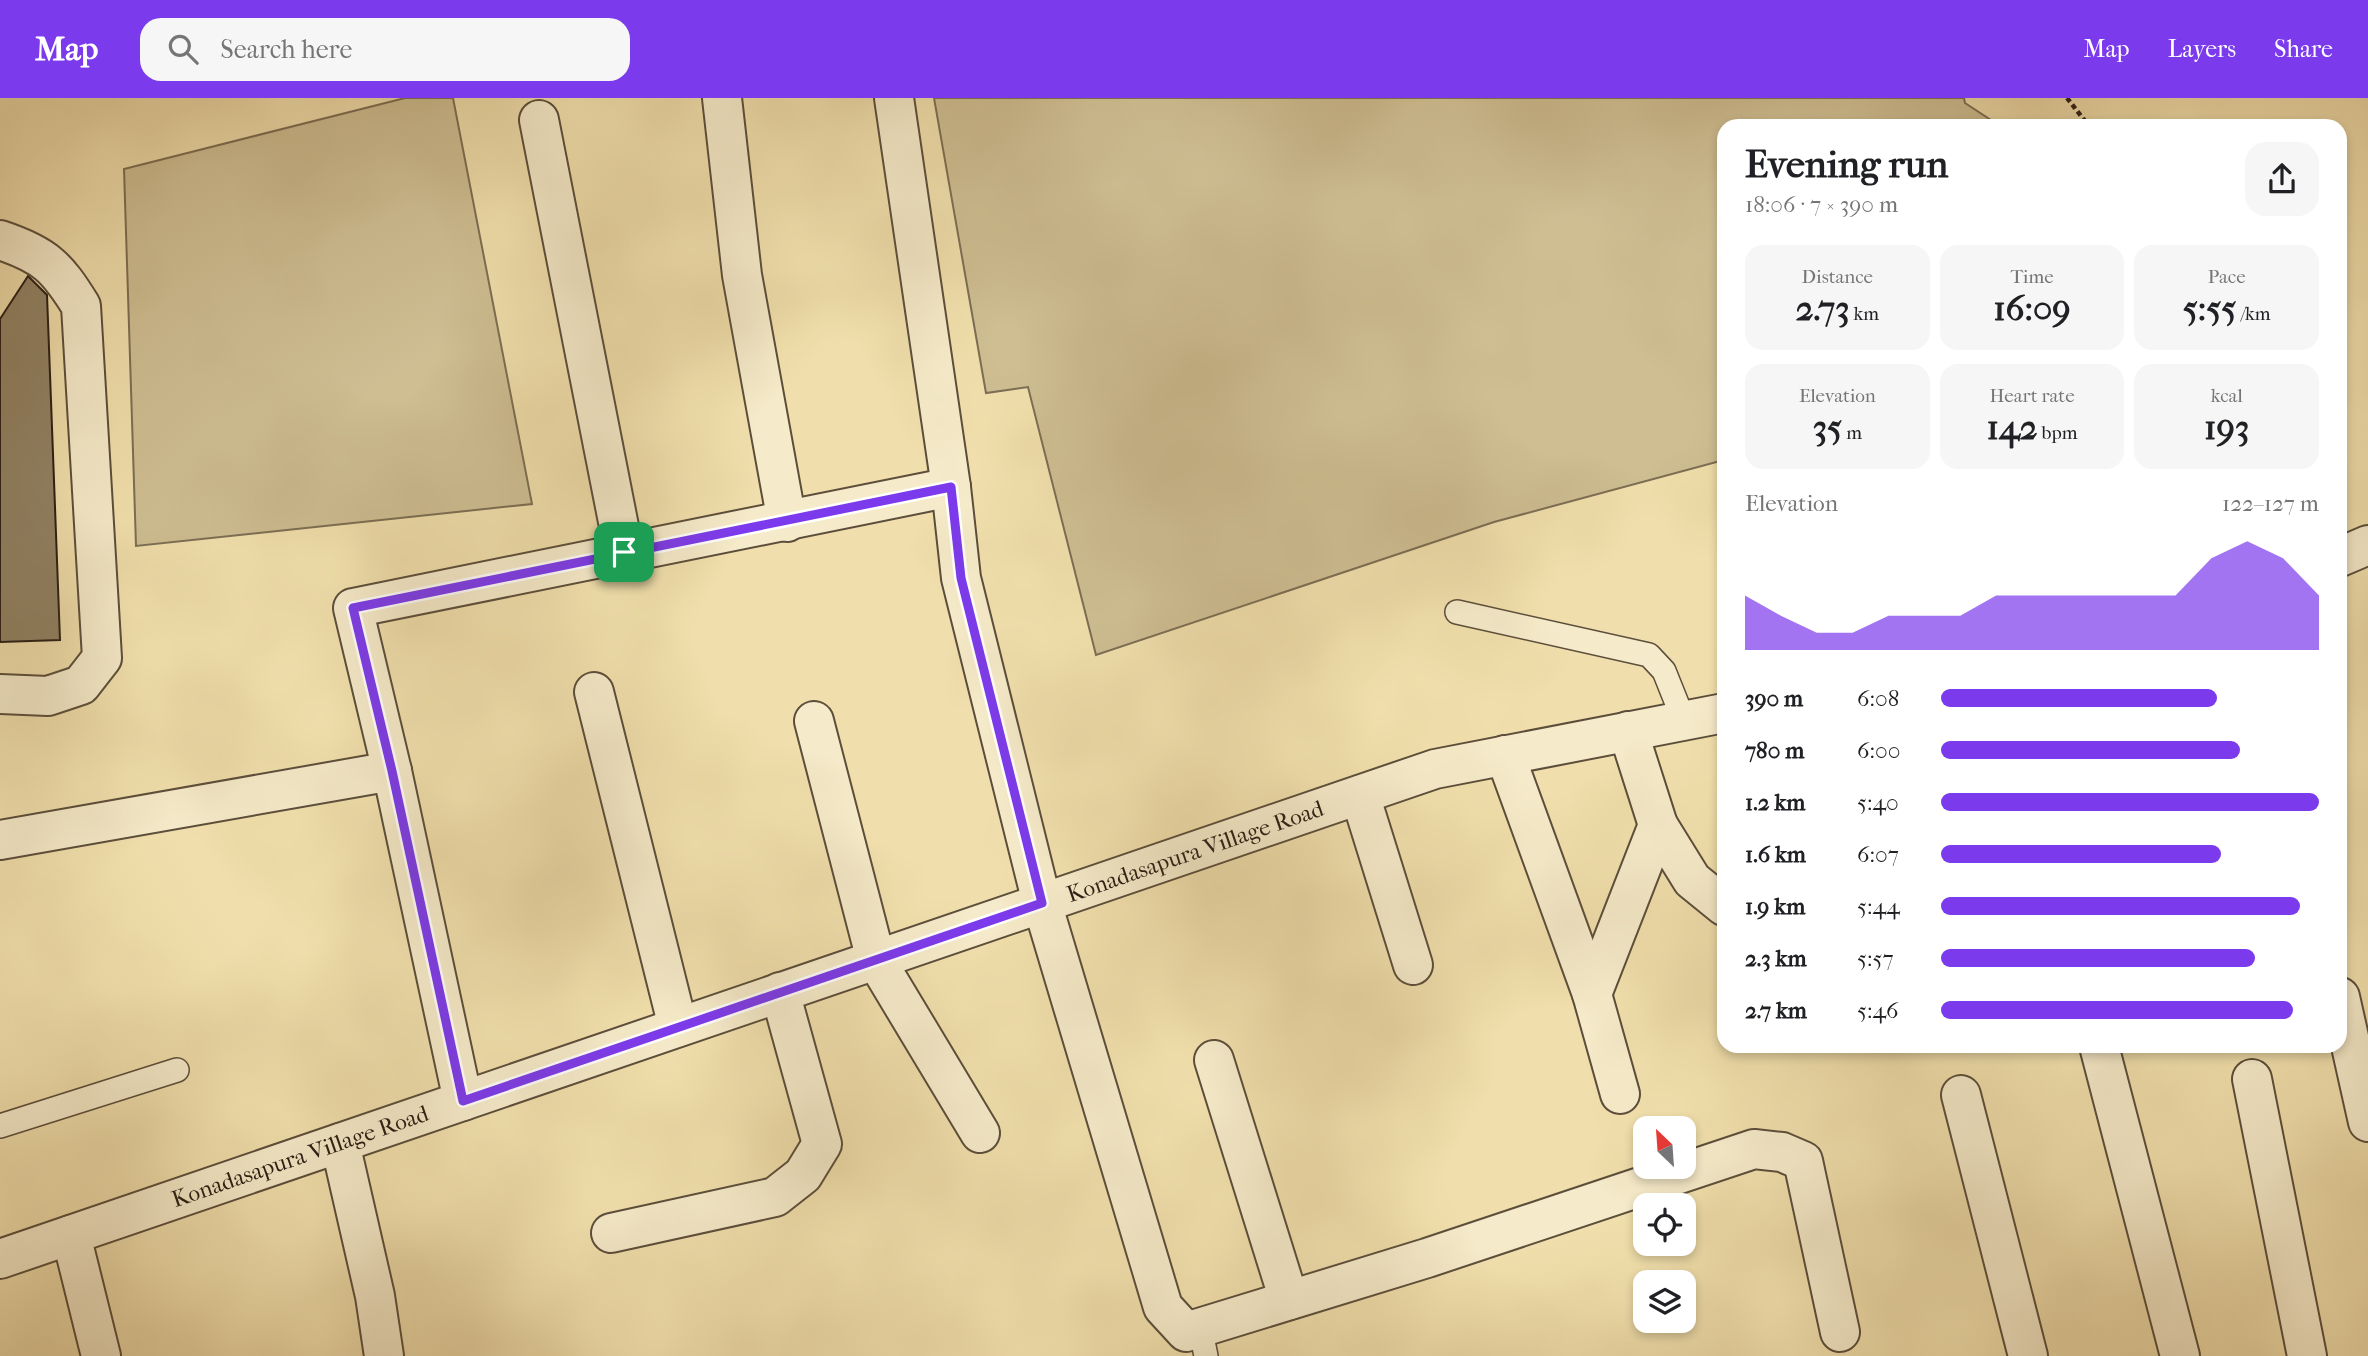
<!DOCTYPE html>
<meta charset="utf-8">
<style>
:root{--surface:#fff;--page:#f6f6f6;--text:#202124;--muted:#757577;--accent:#7c3aed}
body{margin:0;font-family:"IM FELL French Canon",serif;background:var(--page);color:var(--text);height:100vh;display:flex;flex-direction:column;font-size:26px;white-space:nowrap}
*{box-sizing:border-box;margin:0}
p{font-size:23px;color:var(--muted)}
.icon{flex:none;width:38px;height:38px;fill:none;stroke:currentColor;stroke-width:2;stroke-linecap:round;stroke-linejoin:round}
.map{position:relative;flex:1;overflow:hidden}
.details{position:absolute;left:1717px;top:21px;width:630px;height:934px;display:flex;flex-direction:column;background:var(--surface);border-radius:21px;box-shadow:0 4px 10px #0003}
.details>*{flex:none}
.needle{width:46px;rotate:335deg}
.tools{position:absolute;left:1633px;top:1018px;display:grid;gap:14px}
.tools a{display:grid;place-items:center;width:63px;height:63px;border-radius:14px;background:var(--surface);box-shadow:0 4px 10px #0003;font-size:35px}
.pin{position:absolute;display:grid;place-items:center;width:60px;height:60px;color:#fff;margin:-30px;border-radius:14px;box-shadow:0 4px 10px #0006}
.round{display:grid;place-items:center;flex:none;width:74px;height:74px;border-radius:21px;background:var(--page)}
.headline{display:flex;align-items:center;justify-content:space-between;height:119px;padding:0 28px}
h1{font-size:38px;font-weight:700;line-height:52px}
.stats{display:grid;grid-template-columns:repeat(3,1fr);gap:10px;height:119px;padding:7px 28px}
.stats div{display:grid;align-content:center;border-radius:18px;background:var(--page);text-align:center}
.stats b{font-size:35px;font-weight:700}
.stats small{font-size:19px;font-weight:400}
.stats p{font-size:19px}
.chart{height:196px;padding:14px 28px}
.chart p{display:flex;justify-content:space-between}
.chart svg{width:100%;height:126px;margin-top:7px;fill:var(--accent);opacity:.7}
ul{padding:0 28px;list-style:none;font-size:23px}
li{display:grid;grid-template-columns:112px 84px 1fr;align-items:center;height:52px}
li i{height:18px;border-radius:9px;background:var(--accent)}
header{display:flex;align-items:center;gap:42px;box-sizing:border-box;height:98px;padding:0 35px;background:var(--accent);color:#fff}
header strong{font-size:33px}
nav{display:flex;gap:38px;margin-inline-start:auto;font-size:24px}
.search{width:490px;height:63px;background:var(--page);display:flex;align-items:center;gap:18px;box-sizing:border-box;padding:0 24px;border-radius:21px;color:var(--muted);font-size:26px}
.map>svg:first-child{display:block}
.green{fill:#cebe92;stroke:#7c6e54;stroke-width:2}
.building{fill:#918264;stroke:#2a1e15;stroke-width:2}
.lines{fill:none;stroke-linecap:round;stroke-linejoin:round}
.service-casing{stroke:#5c4e3b;stroke-width:26}
.minor-casing{stroke:#5c4e3b;stroke-width:42}
.tertiary-casing{stroke:#5c4e3b;stroke-width:42}
.path{stroke:#2a1e15;stroke-width:4.5;stroke-dasharray:5 3.5;stroke-linecap:butt}
.service{stroke:#f5eac9;stroke-width:23}
.minor{stroke:#f5eac9;stroke-width:38}
.tertiary{stroke:#f5eac9;stroke-width:38}
.route-casing{stroke:#fff;stroke-width:14}
.route{stroke:#7c3aed;stroke-width:9}
.labels{text-anchor:middle;stroke-width:5;stroke-linejoin:round;paint-order:stroke}
.street-label{font-size:23px;fill:#2a1e15;stroke:#f5eac9}
</style>
<header>
<strong>Map</strong>
<div class="search"><svg class="icon" aria-label="search" viewBox="0 0 24 24"><circle cx="10" cy="10" r="6"/><path d="M15 15l6 6"/></svg>Search here</div>
<nav><a>Map</a><a>Layers</a><a>Share</a></nav>
</header>
<div class="map">
<svg width="2368" height="1258" viewBox="0 0 2368 1258">
<rect width="100%" height="100%" fill="#f0dfac"/>
<filter id="stains"><feTurbulence type="fractalNoise" baseFrequency=".00286" numOctaves="4"/><feColorMatrix values="0 0 0 0 .2 0 0 0 0 .09 0 0 0 0 .02 0 0 0 .5 -.17"/></filter>
<radialGradient id="worn" r=".72"><stop offset=".6" stop-color="#630" stop-opacity="0"/><stop offset="1" stop-color="#630" stop-opacity=".3"/></radialGradient>
<g class="green">
<polygon points="405,0 453,0 532,406 136,448 124,71"/>
<polygon points="934,0 1964,0 1965,5 2000,28 1724,28 1724,362 1494,424 1096,557 1028,289 986,295"/>
</g>
<polygon class="building" points="28,178 47,197 60,542 0,544 0,221"/>
<g class="lines">
<defs>
<g id="service">
<polyline points="1457,514 1649,557 1664,573 1684,623"/>
<polyline points="0,1028 177,972"/>
<polyline points="1200,1229 1206,1258"/>
</g>
<g id="minor">
<polyline points="722,0 742,177 787,424"/>
<polyline points="894,0 951,389 961,480 1042,805 1163,1209 1186,1234 1427,1160 1754,1051 1782,1054 1803,1063 1840,1234"/>
<polyline points="539,22 624,454"/>
<path d="M 0,142 C 45,157 57,169 81,208 L 102,560 L 81,587 L 48,598 L 0,596"/>
<polyline points="594,594 678,929"/>
<polyline points="814,623 876,862 980,1035"/>
<polyline points="1505,657 1592,896 1620,996"/>
<polyline points="1360,697 1413,867"/>
<polyline points="1658,727 1692,782 1724,808"/>
<polyline points="0,742 392,673"/>
<polyline points="1592,896 1658,727 1628,633"/>
<polyline points="2340,899 2368,1024"/>
<polyline points="2099,948 2180,1258"/>
<polyline points="1214,962 1289,1202"/>
<polyline points="2252,981 2307,1258"/>
<polyline points="1961,997 2028,1258"/>
<polyline points="463,1003 392,673 353,510 951,389"/>
<polyline points="340,1045 375,1198 384,1258"/>
<polyline points="611,1135 775,1099 803,1077 822,1046 780,894"/>
<polyline points="71,1137 101,1258"/>
</g>
<g id="tertiary">
<polyline points="2340,459 2368,447"/>
<polyline points="0,1161 1435,671 1724,615"/>
</g>
</defs>
<use href="#service" class="service-casing"/>
<use href="#minor" class="minor-casing"/>
<use href="#tertiary" class="tertiary-casing"/>
<polyline class="path" points="2067,0 2089,28"/>
<use href="#service" class="service"/>
<use href="#minor" class="minor"/>
<use href="#tertiary" class="tertiary"/>
</g>
<g class="lines">
<defs>
<polygon id="route" points="951,389 961,480 1042,805 463,1003 392,673 353,510"/>
</defs>
<use href="#route" class="route-casing"/>
<use href="#route" class="route"/>
</g>
<g class="labels">
<g class="street-label">
<text transform="translate(1195 753) rotate(-19)" y="8">Konadasapura Village Road</text>
<text transform="translate(300 1058) rotate(-19)" y="8">Konadasapura Village Road</text>
</g>
</g>
<rect width="100%" height="100%" filter="url(#stains)"/>
<rect width="100%" height="100%" fill="url(#worn)"/>
</svg>
<div class="tools">
<a><svg class="needle" viewBox="-14 -14 28 28"><path d="M0-13l5 13h-10z" fill="#e53935"/><path d="M0 13l5-13h-10z" fill="#757577"/></svg></a>
<a><svg class="icon" aria-label="locate" viewBox="0 0 24 24"><circle cx="12" cy="12" r="6"/><path d="M12 2v4M12 18v4M2 12h4M18 12h4"/></svg></a>
<a><svg class="icon" aria-label="layers" viewBox="0 0 24 24"><path d="M12 4l9 5-9 5-9-5zM3 14l9 5 9-5"/></svg></a>
</div>
<div class="pin" style="left:624px;top:454px;background:#1e9e55"><svg class="icon" aria-label="arrive" viewBox="0 0 24 24"><path d="M6 21V4h12l-3 4 3 4H6"/></svg></div>
<section class="details">
<div class="headline"><div><h1>Evening run</h1><p>18:06 · 7 × 390 m</p></div><a class="round"><svg class="icon" aria-label="share" viewBox="0 0 24 24"><path d="M12 15V3M7 8l5-5 5 5M5 13v7h14v-7"/></svg></a></div>
<div class="stats">
<div><p>Distance</p><b>2.73<small> km</small></b></div>
<div><p>Time</p><b>16:09</b></div>
<div><p>Pace</p><b>5:55<small> /km</small></b></div>
</div>
<div class="stats">
<div><p>Elevation</p><b>35<small> m</small></b></div>
<div><p>Heart rate</p><b>142<small> bpm</small></b></div>
<div><p>kcal</p><b>193</b></div>
</div>
<div class="chart"><p><span>Elevation</span>122–127 m</p>
<svg viewBox="0 0 160 44" preserveAspectRatio="none"><path d="M0 44V25L10 32L20 38L30 38L40 32L50 32L60 32L70 25L80 25L90 25L100 25L110 25L120 25L130 12L140 6L150 12L160 25V44z"/></svg>
</div>
<ul>
<li><b>390 m</b>6:08<i style="width:73%"></i></li>
<li><b>780 m</b>6:00<i style="width:79%"></i></li>
<li><b>1.2 km</b>5:40<i style="width:100%"></i></li>
<li><b>1.6 km</b>6:07<i style="width:74%"></i></li>
<li><b>1.9 km</b>5:44<i style="width:95%"></i></li>
<li><b>2.3 km</b>5:57<i style="width:83%"></i></li>
<li><b>2.7 km</b>5:46<i style="width:93%"></i></li>
</ul>
</section>
</div>
